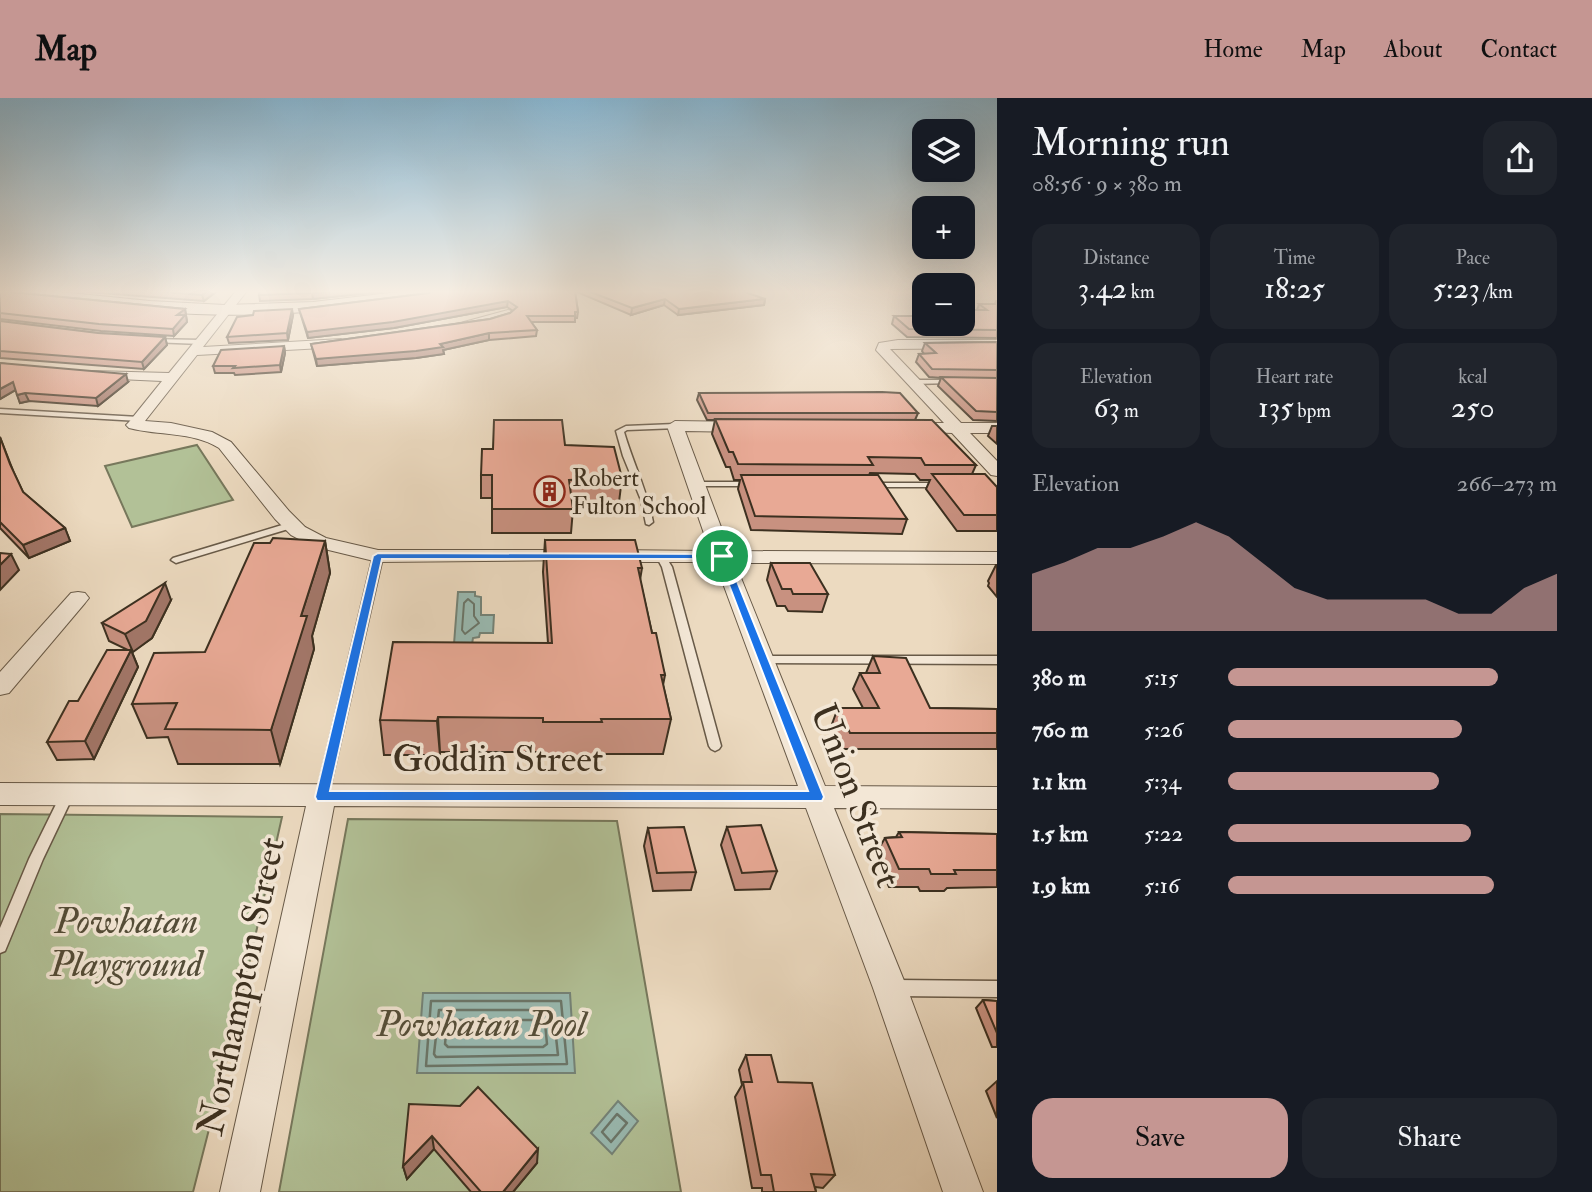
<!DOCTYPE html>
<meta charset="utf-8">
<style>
:root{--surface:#171b24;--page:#20242c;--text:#f1f3f6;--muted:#9ea1a6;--accent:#c59692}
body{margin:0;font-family:"IM FELL Double Pica",serif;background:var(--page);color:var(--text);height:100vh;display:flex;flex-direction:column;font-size:26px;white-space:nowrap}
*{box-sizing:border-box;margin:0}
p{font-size:23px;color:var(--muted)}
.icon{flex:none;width:38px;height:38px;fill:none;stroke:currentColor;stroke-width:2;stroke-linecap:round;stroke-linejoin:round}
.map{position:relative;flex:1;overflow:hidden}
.drawer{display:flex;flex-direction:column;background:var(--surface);width:595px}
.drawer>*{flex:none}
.controls{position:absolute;left:912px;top:21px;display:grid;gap:14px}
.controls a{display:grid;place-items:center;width:63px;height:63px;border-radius:14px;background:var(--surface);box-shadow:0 7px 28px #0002;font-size:35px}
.pin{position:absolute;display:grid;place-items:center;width:60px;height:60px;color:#fff;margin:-30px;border:4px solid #fff;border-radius:50%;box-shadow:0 2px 7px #0007}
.round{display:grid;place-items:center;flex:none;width:74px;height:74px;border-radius:21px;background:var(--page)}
.head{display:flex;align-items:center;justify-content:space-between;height:119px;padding:0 35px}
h1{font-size:38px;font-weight:600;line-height:52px}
.figures{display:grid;grid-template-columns:repeat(3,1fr);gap:10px;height:119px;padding:7px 35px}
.figures div{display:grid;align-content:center;border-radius:18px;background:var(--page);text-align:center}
.figures b{font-size:30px;font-weight:600}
.figures small{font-size:19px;font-weight:400}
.figures p{font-size:19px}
.chart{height:196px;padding:14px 35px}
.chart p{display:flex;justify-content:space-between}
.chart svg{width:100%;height:126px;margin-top:7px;fill:var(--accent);opacity:.7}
.cta{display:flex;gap:14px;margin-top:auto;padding:14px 35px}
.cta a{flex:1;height:80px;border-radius:21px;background:var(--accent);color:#111;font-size:28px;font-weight:600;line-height:80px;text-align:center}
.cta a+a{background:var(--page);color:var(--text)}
ul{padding:0 35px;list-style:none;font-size:23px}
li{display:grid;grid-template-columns:112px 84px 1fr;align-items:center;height:52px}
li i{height:18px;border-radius:9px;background:var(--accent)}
header{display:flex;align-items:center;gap:42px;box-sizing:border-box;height:98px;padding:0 35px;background:var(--accent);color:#111}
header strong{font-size:33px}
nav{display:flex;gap:38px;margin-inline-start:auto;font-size:24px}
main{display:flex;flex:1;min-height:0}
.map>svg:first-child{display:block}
.green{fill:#b2c197;stroke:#77785c;stroke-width:2}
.water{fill:#99bbb3;stroke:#748378;stroke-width:2}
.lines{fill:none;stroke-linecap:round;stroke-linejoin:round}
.shore-far1{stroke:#6a766a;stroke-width:2}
.shore{stroke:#6a766a;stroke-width:2.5}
.lane-casing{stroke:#685a48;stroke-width:3}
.street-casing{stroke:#685a48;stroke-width:2}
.secondary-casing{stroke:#3c3020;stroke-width:2}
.lane{fill:#f3e7d6;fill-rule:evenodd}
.street{fill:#f3e7d6;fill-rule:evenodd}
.secondary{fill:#f3e7d6;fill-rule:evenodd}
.wall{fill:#c89180;stroke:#3c3020;stroke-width:2}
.shaded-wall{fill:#a27668;stroke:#3c3020;stroke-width:2}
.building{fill:#e8a995;stroke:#3c3020;stroke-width:2}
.route{fill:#1a73e8;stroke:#fff;stroke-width:2;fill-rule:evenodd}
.labels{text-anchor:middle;stroke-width:7;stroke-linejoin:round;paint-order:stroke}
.far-poi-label{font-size:24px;fill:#3c3020;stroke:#f3e7d6;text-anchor:start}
.near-street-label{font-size:37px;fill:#3c3020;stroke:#f3e7d6}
.near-park-label{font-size:37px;font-style:italic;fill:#544d38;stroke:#f3e7d6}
</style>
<header>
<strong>Map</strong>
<nav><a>Home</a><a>Map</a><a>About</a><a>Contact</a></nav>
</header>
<main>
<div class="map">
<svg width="997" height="1094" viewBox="0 0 997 1094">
<rect width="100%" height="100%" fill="#ecdac0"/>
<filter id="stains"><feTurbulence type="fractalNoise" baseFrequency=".00286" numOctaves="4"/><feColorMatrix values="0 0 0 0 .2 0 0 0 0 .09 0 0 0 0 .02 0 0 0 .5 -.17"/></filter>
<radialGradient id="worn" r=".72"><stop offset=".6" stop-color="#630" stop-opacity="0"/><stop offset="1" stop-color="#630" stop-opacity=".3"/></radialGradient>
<g class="green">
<polygon points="197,347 233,402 132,429 105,368"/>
<polygon points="0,716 282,719 233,937 193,1094 0,1094"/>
<polygon points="348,721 617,723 681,1094 279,1094"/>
</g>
<g class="water">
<polygon points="458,494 475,494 475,498 481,499 481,517 494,517 493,535 480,535 479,539 473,540 472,546 454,546"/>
<polygon points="423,895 570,895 575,975 417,975"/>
<polygon points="618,1003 638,1023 612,1056 591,1035"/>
</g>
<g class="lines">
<polygon class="shore-far1" points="468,501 474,506 474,518 479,525 465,536 462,532 464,505"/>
<g class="shore">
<polygon points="431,903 561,903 567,966 426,968"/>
<polygon points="439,912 553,912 558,957 436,959 434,956"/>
<polygon points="450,922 542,922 545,925 547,946 543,949 448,949 445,946 447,925"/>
<polygon points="617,1016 627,1025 611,1044 602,1034"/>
</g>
<defs>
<g id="lane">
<polygon points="149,241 201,242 204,244 201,246 151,244 149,243"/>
<polygon points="951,282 953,283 953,285 912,286 909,284 912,282"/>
<polygon points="0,311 139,319 143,321 139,323 0,315"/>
<path d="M 675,326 L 678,326 L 678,330 L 627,332 L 624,334 C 633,365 647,392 653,424 L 649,427 L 646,426 L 641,402 L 623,358 L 616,333 L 626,328 Z"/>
<polygon points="693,384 753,384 757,386 753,388 696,388 692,386"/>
<polygon points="867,385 942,385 946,387 942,389 870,389 866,387"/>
<polygon points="292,424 295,425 295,429 179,464 176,465 171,462 173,460"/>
<polygon points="378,455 383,458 328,699 327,703 322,704 317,703 316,699 373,458"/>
<polygon points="661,455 664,456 672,469 721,648 719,651 715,653 711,651 709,648 662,469 656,458"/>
<polygon points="764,558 997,558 997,566 760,565 759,562"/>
<polygon points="68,691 73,692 74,696 43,761 5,853 0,855 0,830 29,761 63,692"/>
<polygon points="895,882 997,883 997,899 895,898 889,895 887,890 889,885"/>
</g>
<g id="street">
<path d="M 236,193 L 247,193 L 203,249 L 341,241 L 347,245 L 341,249 L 197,257 L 145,323 L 171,325 L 212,334 L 231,344 L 289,413 L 305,429 L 326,440 L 378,452 L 573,452 L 580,454 L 583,458 L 580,462 L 378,464 L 312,448 L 291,437 L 275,421 L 219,350 C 191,333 159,338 129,330 L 126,327 L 129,324 L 162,283 L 97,280 L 90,276 L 92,273 L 169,275 Z"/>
<polygon points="508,212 512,213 512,219 448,234 442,230"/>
<polygon points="898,242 997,242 997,250 890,251 961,325 997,325 997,335 970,335 997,363 997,378 991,377 952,335 903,333 901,330 909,325 944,325 876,252 879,245"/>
<polygon points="675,323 745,324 753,329 745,334 685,333 730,453 997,454 997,466 735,465 825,688 997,689 997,711 834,710 907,890 983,1094 943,1094 873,890 806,710 334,708 260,1094 220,1094 306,708 0,707 0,685 798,688 715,464 608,464 601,462 598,458 601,454 608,452 710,453 667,328"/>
<polygon points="78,494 85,495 89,500 85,505 9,595 0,597 0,574 71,495"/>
</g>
<path id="secondary" d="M 3,193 L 50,193 L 150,203 L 225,207 L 313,204 L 406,193 L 437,193 L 429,198 C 352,212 275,219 196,216 C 134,214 73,204 11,198 Z"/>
</defs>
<use href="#lane" class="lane-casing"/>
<use href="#street" class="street-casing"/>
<use href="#secondary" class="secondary-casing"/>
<use href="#lane" class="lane"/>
<use href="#street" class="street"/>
<use href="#secondary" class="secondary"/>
</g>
<g class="wall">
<polygon points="0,193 185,211 187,224 174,238 101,233 0,221"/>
<polygon points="76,193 217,193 204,203"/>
<polygon points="260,193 388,193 313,201 260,203 259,197"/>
<polygon points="433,193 655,193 663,195 765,201 764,207 678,217 664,207 631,217 575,193 578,214 577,220 575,220 575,224 531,224 537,232 536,238 489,242 443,252 444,256 416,260 317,268 311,246 490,221 510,215 513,213 507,209 394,230 308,240 299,211 429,195"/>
<polygon points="996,203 997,203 997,240 907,239 892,226 894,218 924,226 977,212 979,206 995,206"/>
<polygon points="293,217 288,242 229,245 227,239"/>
<polygon points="0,223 98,235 165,239 167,247 144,271 0,260"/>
<polygon points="997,244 997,323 973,322 938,288 941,280 929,279 916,264 919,256 924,256 922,253 925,245"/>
<polygon points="284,248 285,255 281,274 235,277 234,275 215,275 213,268"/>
<polygon points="0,265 128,284 98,308 29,303 20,305 16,292 0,301"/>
<polygon points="699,295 918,315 915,322 976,367 972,376 997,389 997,433 957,433 926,391 930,382 920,382 915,376 870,375 869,377 907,421 902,436 751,432 738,391 740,382 734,382 730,369 726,369 712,336 715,322 707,322 697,302"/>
<polygon points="992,328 997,328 997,346 988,338"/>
<polygon points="0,339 14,375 23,394 65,430 70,443 29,460 0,430"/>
<polygon points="565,347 622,380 619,404 572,405 573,411 571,435 492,435 492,400 481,400 481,377 493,351"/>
<polygon points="545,442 642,470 640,482 652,535 665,577 663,587 671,621 663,656 598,656 598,659 541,658 541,654 440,654 440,657 384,657 380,622 548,545 543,474"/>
<polygon points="325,443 330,475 312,538 314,551 280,666 178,666 168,639 147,640 132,606 205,554"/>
<polygon points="771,465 828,496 822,514 788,513 785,508 777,508 767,482"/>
<polygon points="996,467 997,467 997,499 988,488 989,485 988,483"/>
<polygon points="171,502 152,540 132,554 138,569 94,661 57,662 47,644 78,603 128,552 109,543 102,525"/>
<polygon points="873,558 930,610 997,611 997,651 843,651 832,626 838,610 863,610 853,591 860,575 866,575"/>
<polygon points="727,729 777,773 770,791 735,792 721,747"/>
<polygon points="648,730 696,774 691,792 653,793 644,748"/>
<polygon points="899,734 997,736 997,789 947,790 944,793 920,793 918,789 889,789 875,757 885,740 896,739"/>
<polygon points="983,902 997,903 997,949 992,949 976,910"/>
<polygon points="746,957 778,984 835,1077 823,1090 815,1089 816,1094 762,1094 762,1090 752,1090 735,999 742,987 739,972"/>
<polygon points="997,983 997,1020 986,993"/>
<polygon points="460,1008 537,1065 513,1094 471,1094 434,1051 407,1081 403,1068"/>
</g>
<g class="shaded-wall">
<polygon points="207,193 217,193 204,203 202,197"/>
<polygon points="336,193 388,193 313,201 312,195"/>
<polygon points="665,201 664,207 631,217 632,210"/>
<polygon points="765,201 764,207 678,217 679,211"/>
<polygon points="508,203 507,209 394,230 308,240 307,234"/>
<polygon points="185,211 187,224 174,238 173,231 177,217"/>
<polygon points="292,211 293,217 288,242 287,235"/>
<polygon points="489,235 489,242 443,252 444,256 416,260 317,268 316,261 440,246"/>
<polygon points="165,239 167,247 144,271 142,264"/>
<polygon points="284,248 285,255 281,274 280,267"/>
<polygon points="126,276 128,284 98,308 96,300"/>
<polygon points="13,284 17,291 0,301 0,291"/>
<polygon points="25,295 29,303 20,305 17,297"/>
<polygon points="65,430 70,443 29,460 23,447"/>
<polygon points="325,443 330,475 312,538 314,551 280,666 271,632 301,518"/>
<polygon points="11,456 19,472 0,492 0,467"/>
<polygon points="165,485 171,502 152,540 133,554 125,536"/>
<polygon points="131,552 138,569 94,661 85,643"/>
<polygon points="438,619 440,654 440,657 437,623"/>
<polygon points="432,1038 434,1051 407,1081 403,1068"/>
<polygon points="538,1051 537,1065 513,1094 503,1094"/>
</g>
<g class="building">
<polygon points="0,193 185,211 177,217 185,217 173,231 99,226 0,215"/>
<polygon points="154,193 207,193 202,197"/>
<polygon points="260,193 336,193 312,195 259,197"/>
<polygon points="433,193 575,193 578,214 575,214 575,218 527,218 537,232 489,235 440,246 443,249 416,253 316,261 311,246 490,221 510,215 517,209 508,203 393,224 307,234 299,211 429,195"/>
<polygon points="588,193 655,193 663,195 667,193 742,193 765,201 679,211 665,201 632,210"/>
<polygon points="979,206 997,206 997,232 909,231 894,218 924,218 924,226 962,226 962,212 987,212"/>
<polygon points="292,211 287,235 227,239 237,219 253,217 254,213"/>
<polygon points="0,223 98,235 165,239 142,264 0,253"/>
<polygon points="997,244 997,272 932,271 919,256 936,255 925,245"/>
<polygon points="284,248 280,267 233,270 235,268 213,268 221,252"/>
<polygon points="0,265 126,276 96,300 25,295 17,297 13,284 0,291"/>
<polygon points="941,279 997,280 997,314 976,313"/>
<polygon points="882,294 900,295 918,315 708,315 699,295"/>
<polygon points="715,321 932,322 976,367 925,367 921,360 868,359 873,367 738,366 733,354 729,354"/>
<polygon points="494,322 562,322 565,347 614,349 622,380 569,382 573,411 492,411 492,377 481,377 482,351 493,351"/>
<polygon points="0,339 10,366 23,394 65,430 23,447 0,424"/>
<polygon points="932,376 985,376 997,389 997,417 964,417"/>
<polygon points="741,377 878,377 907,421 755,418"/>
<polygon points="273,440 325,443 301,518 307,518 271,632 165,631 177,605 132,606 154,555 205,554 254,445 270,445"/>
<polygon points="545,442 635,442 642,470 638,470 652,535 656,535 665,577 661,577 671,621 601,621 602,624 543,624 543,620 438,619 437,623 380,622 393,544 552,545"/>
<polygon points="0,455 11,456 0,467"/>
<polygon points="771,465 810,465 828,496 793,496 791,491 782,491"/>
<polygon points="165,485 146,523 125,536 102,525"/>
<polygon points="107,552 131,552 85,643 47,644 69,603 78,603"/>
<polygon points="873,558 906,560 930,610 997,611 997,635 850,635 838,610 879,610 860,575 880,575"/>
<polygon points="761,727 777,773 742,775 727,729"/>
<polygon points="684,729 696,774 657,775 648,730"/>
<polygon points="899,734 997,736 997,772 954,772 956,776 931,776 929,771 899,771 885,740 902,739"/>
<polygon points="983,902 997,903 997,935"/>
<polygon points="746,957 771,957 778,984 812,985 835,1077 811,1076 816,1094 774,1094 771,1077 761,1077 743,984 752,984"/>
<polygon points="478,989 538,1051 503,1094 481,1094 432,1038 403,1068 409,1006 460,1008"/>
</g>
<linearGradient id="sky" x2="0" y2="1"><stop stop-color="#88b7d3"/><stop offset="0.56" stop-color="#f6eee3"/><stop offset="1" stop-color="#f6eee3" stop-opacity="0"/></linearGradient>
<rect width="997" height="346" fill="url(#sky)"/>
<path class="route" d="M 378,455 L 726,456 L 824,699 L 822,703 L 317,703 L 315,699 L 373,458 ZM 382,461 L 719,461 L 808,693 L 330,693 Z"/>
<defs>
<symbol id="building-ring" viewBox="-11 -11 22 22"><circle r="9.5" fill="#f3e7d6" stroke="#8f2418" stroke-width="1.5"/><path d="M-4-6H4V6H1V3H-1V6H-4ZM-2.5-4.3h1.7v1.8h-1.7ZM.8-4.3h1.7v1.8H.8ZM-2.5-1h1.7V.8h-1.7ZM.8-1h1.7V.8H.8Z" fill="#8f2418"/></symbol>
</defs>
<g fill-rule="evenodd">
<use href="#building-ring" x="532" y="376" width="35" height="35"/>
</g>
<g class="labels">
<g class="far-poi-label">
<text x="572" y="388">Robert<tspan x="572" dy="28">Fulton School</tspan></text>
</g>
<g class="near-street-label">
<text x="498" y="673">Goddin Street</text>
<text transform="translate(857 697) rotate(69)" y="13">Union Street</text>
<text transform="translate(240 888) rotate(-78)" y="13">Northampton Street</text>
</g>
<g class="near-park-label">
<text x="126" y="835">Powhatan<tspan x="126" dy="43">Playground</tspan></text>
<text x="481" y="938">Powhatan Pool</text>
</g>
</g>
<rect width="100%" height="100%" filter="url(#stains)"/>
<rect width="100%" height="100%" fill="url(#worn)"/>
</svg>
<div class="controls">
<a><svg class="icon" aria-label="layers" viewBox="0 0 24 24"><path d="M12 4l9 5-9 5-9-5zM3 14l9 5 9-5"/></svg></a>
<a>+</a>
<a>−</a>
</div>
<div class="pin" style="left:722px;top:458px;background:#1e9e55"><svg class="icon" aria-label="arrive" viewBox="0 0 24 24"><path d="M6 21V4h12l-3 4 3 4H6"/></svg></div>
</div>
<section class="drawer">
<div class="head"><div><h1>Morning run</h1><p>08:56 · 9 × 380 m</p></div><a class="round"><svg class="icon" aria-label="share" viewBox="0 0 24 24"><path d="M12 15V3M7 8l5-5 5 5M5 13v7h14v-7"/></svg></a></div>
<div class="figures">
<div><p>Distance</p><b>3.42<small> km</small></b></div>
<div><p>Time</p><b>18:25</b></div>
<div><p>Pace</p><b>5:23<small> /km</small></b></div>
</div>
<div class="figures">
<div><p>Elevation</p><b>63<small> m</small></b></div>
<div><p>Heart rate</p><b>135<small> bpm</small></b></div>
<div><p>kcal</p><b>250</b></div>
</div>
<div class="chart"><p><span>Elevation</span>266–273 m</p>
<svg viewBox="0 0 160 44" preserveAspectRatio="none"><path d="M0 44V24L10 20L20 15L30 15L40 11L50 6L60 11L70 20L80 29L90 33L100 33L110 33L120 33L130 38L140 38L150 29L160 24V44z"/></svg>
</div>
<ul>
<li><b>380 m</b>5:15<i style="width:82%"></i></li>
<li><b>760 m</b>5:26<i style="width:71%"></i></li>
<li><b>1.1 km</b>5:34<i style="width:64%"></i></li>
<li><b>1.5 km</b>5:22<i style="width:74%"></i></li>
<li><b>1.9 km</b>5:16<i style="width:81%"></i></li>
</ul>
<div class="cta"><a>Save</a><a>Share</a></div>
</section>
</main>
